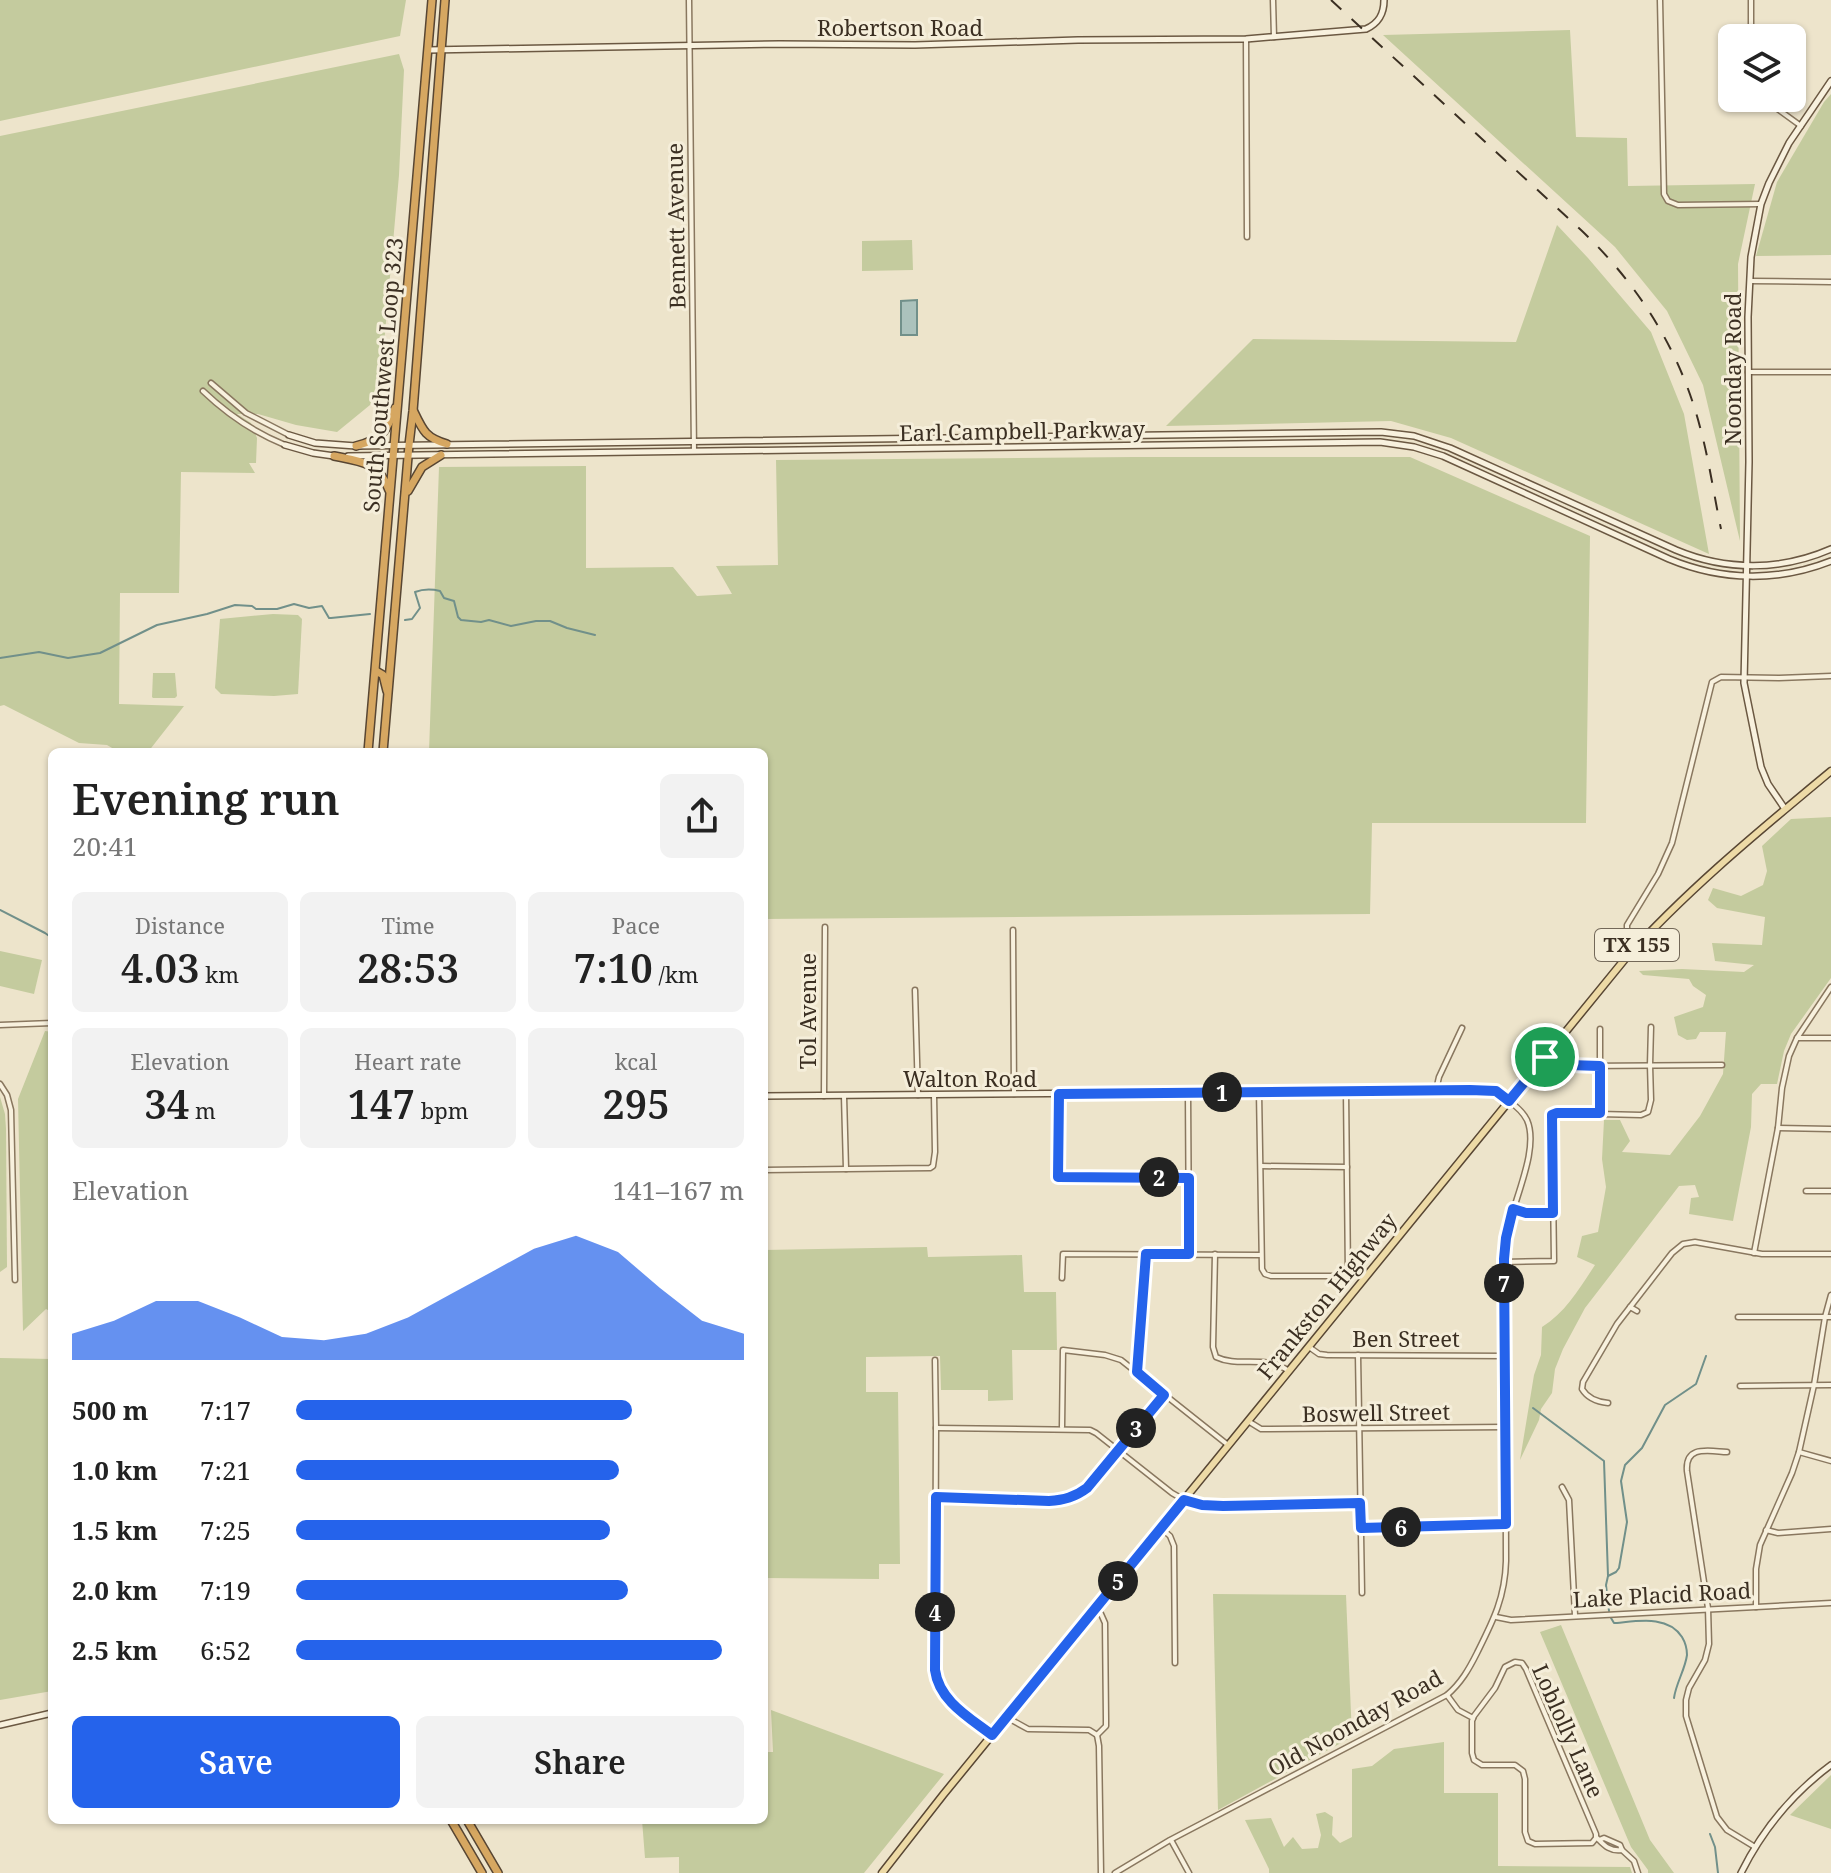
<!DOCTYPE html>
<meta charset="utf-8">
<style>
:root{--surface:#fff;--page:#f2f2f2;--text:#222;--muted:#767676;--accent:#2563eb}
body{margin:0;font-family:"Noto Serif",serif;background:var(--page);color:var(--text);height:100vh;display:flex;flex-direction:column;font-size:30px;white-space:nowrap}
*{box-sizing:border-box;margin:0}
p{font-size:26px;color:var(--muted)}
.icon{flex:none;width:44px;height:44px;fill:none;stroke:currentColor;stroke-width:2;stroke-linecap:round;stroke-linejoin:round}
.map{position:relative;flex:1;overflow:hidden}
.panel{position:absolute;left:48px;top:748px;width:720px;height:1076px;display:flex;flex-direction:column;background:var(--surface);border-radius:12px;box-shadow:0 2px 6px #0004}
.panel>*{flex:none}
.fabs{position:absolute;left:1718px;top:24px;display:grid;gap:16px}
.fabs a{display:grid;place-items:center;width:88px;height:88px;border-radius:12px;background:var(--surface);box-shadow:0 2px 6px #0004;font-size:40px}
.pin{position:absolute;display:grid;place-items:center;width:68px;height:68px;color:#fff;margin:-34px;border:4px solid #fff;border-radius:50%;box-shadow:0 2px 8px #0007}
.km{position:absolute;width:40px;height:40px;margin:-20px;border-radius:50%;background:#222;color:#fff;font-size:22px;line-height:40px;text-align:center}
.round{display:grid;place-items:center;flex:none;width:84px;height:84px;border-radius:12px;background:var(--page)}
.overview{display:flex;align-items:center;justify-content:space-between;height:136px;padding:0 24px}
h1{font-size:44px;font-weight:600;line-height:60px}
.metrics{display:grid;grid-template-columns:repeat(3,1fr);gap:12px;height:136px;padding:8px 24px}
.metrics div{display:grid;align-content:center;border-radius:12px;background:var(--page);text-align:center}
.metrics b{font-size:40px;font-weight:600}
.metrics small{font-size:22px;font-weight:400}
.metrics p{font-size:22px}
.chart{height:224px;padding:16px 24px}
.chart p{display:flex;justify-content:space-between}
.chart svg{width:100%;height:144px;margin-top:8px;fill:var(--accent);opacity:.7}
.button{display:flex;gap:16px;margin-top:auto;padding:16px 24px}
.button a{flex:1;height:92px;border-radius:12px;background:var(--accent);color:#fff;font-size:32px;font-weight:600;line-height:92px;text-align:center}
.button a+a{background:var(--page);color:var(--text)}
ul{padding:0 24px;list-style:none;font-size:26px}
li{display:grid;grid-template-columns:128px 96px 1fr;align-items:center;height:60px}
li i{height:20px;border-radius:10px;background:var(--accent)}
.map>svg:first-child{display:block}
.green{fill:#c4cb9e}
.water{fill:#abc2bc;stroke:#71908a;stroke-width:2}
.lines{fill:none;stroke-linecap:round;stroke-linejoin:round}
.stream{stroke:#71908a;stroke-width:2}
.street-casing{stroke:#89775f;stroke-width:7}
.secondary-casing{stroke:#6b5842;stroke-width:8}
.primary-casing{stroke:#584633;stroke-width:9}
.highway-casing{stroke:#584633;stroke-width:10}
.street{stroke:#f8f1de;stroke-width:4}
.secondary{stroke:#f8f1de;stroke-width:5}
.primary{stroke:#eddaa6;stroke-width:6}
.highway{stroke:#d6a761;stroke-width:7}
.rail{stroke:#3b2f22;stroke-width:2;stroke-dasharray:14 14;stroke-linecap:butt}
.route-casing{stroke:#fff;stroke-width:16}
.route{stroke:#2563eb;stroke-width:10}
.labels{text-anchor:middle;stroke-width:6;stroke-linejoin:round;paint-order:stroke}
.shield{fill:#f5eeda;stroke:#736859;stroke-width:2}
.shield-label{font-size:20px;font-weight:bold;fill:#3b2f22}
.street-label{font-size:22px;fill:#3b2f22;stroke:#f5eeda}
</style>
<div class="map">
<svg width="1831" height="1873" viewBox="0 0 1831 1873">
<rect width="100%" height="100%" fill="#ede4cb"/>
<g class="green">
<polygon points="0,0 406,0 400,36 0,121"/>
<polygon points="1570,30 1576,137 1627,138 1628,186 1755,184 1738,264 1740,541 1703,385 1667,311 1615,247 1383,35"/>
<polygon points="399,54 404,70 399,175 382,367 370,405 337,432 296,425 258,414 237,414 251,423 257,438 256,463 249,463 255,473 181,472 179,593 120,593 119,704 184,706 148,752 139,750 136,752 119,752 107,745 79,743 4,705 0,706 0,136"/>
<polygon points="1831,94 1831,255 1756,256 1777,182 1824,102"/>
<polygon points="1557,225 1588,258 1651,332 1684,414 1709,554 1451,438 1391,421 1166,426 1253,339 1516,342"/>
<polygon points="912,240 913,270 862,271 862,241"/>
<polygon points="1134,457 1410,457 1590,536 1586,823 1372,823 1370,914 764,919 764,752 429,752 439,467 586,466 586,568 673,567 697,596 732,594 716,566 778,565 776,460"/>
<polygon points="273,614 298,615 302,619 298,694 274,696 221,694 215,688 220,619"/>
<polygon points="153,673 175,673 177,696 175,698 153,698 152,697"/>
<path d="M 1831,817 L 1831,978 L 1791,1034 L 1784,1051 L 1777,1084 L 1761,1084 L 1752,1094 L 1751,1127 L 1733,1221 L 1689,1214 L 1691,1198 L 1699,1197 L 1695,1185 L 1679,1186 L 1585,1308 L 1563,1349 L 1555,1369 L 1552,1393 L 1541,1409 L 1539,1420 L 1520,1460 L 1534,1375 L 1541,1355 L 1542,1327 C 1566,1312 1579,1289 1595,1265 L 1577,1257 L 1582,1236 L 1598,1232 L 1606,1187 L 1602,1159 L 1604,1120 L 1620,1120 L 1630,1141 L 1622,1152 L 1670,1155 L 1700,1116 L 1723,1074 L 1726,1032 L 1700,1032 L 1696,1039 L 1687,1040 L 1678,1035 L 1674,1017 L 1703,1007 L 1706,995 L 1693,986 L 1689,979 L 1643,975 L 1639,971 L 1682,969 L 1744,972 L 1754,965 L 1715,961 L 1712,943 L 1762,945 L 1765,917 L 1717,908 L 1708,900 L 1713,888 L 1741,896 L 1763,885 L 1767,871 L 1762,846 L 1791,819 Z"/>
<polygon points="0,951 42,960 34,994 0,986"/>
<polygon points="45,1031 52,1032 52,1312 46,1309 23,1331 18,1099"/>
<polygon points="0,1097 5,1114 6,1129 7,1267 0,1272"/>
<polygon points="927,1247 928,1257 1022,1255 1024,1292 1056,1292 1057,1350 1012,1350 1013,1400 988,1401 988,1390 941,1390 940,1356 866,1357 866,1392 898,1392 900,1564 879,1564 879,1579 764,1578 764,1250"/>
<polygon points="0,1358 52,1359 52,1691 0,1700"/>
<polygon points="1213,1594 1346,1595 1352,1737 1218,1810"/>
<polygon points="1561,1625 1650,1840 1674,1873 1648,1873 1648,1870 1631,1847 1540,1632"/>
<polygon points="771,1710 944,1774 864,1873 679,1873 679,1857 645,1858 642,1820 764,1820 764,1752 773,1752"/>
<polygon points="1444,1742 1444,1793 1498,1793 1498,1866 1630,1867 1632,1873 1269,1873 1269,1869 1245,1820 1271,1818 1284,1847 1293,1837 1302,1849 1318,1848 1321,1835 1316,1814 1325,1812 1333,1817 1332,1835 1340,1843 1352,1837 1352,1769 1372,1766 1394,1749"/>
<polygon points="1831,1775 1831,1829 1790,1815"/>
</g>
<polygon class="water" points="917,300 917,335 901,335 901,301"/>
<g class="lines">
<g class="stream">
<path d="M 405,620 L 412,619 L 420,608 L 415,592 C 423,589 432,589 440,591 L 444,598 L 454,601 L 458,617 L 461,620 L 481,622 L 489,620 L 511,626 L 536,621 L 550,621 L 567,628 L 595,635"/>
<polyline points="0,658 39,652 68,658 100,653 157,625 207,614 235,605 252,606 256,609 277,609 294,604 309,608 322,606 329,618 331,618 370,614"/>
<polyline points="0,910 45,933 52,938"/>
<polyline points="1533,1408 1604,1461 1608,1576 1606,1585 1609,1611"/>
<polyline points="1608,1576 1616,1572 1619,1568 1627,1522 1621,1481 1625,1465 1642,1448 1665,1405 1696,1384 1706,1356"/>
<path d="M 1611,1618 L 1614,1623 L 1617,1623 C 1638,1621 1668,1615 1682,1637 C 1685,1642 1687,1649 1687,1655 C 1685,1670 1676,1683 1674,1698"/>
<polyline points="1710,1834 1715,1847 1718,1873"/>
</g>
<defs>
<g id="street">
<polyline points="689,0 694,451"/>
<polyline points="1273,0 1274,37"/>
<polyline points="1660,0 1664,194 1668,201 1678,205 1761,204"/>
<polyline points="1751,0 1751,38"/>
<polyline points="1246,39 1247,237"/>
<polyline points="1767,98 1779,110 1801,126"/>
<polyline points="1750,281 1831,282"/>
<polyline points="1748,372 1831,372"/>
<polyline points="211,383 246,413 289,435"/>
<path d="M 203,391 C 227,414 253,432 285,445"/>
<polyline points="1013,930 1014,1094"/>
<polyline points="1636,947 1627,935 1627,925 1658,874 1672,843 1712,682 1721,677 1779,678 1831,676"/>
<polyline points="915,990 918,1095"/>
<polyline points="0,1025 52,1023"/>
<polyline points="1600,1029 1600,1113"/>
<polyline points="1797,1038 1831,1038"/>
<polyline points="1546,1058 1563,1064 1584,1066 1722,1065"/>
<polyline points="0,1084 7,1095 11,1110 15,1280"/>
<polyline points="1436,1090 1439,1077 1462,1028"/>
<polyline points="1346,1091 1348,1276"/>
<polyline points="1259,1092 1262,1269 1265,1274 1271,1276 1348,1276"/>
<polyline points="1188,1093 1189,1254"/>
<polyline points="1059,1094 1058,1177 1189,1178"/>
<polyline points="824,1096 825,927"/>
<polyline points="844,1096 846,1169"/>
<polyline points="1778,1128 1831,1129"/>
<polyline points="1261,1166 1347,1167"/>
<polyline points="764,1170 930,1168 933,1166 935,1152 934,1095"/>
<polyline points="1806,1191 1831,1191"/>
<polyline points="1513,1209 1526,1213 1553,1213"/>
<polyline points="1754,1253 1778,1128 1782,1088 1789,1056 1797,1038 1831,987"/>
<path d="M 1215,1254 L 1213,1347 L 1216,1357 C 1239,1368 1264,1354 1289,1371"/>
<polyline points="1504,1262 1554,1261 1552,1115 1557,1113 1641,1115 1648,1112 1651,1100 1650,1065 1651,1027"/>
<polyline points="1062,1278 1063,1254 1260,1255"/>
<polyline points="1630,1307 1637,1311"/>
<polyline points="1738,1317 1831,1317"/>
<polyline points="1309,1347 1319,1354 1327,1355 1505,1356"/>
<polyline points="1358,1355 1362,1593"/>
<path d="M 935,1360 L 936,1428 L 935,1676 C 944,1703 970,1718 992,1735"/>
<polyline points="1137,1372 1146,1254"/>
<polyline points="1740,1386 1831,1385"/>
<path d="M 1608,1403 C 1598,1402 1588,1399 1582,1389 L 1583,1382 L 1617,1324 L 1672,1253 L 1683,1244 L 1695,1242 L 1762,1254 L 1831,1254"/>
<polyline points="1248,1421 1261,1429 1270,1429 1506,1427"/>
<polyline points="1062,1427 1063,1350 1105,1355 1121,1360 1228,1445"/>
<path d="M 936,1428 L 1090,1430 L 1096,1433 L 1172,1493 C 1188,1503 1204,1506 1223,1506 L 1360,1503"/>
<path d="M 1727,1452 C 1708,1451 1685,1445 1687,1471 L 1708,1608 L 1709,1644 L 1705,1660 L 1689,1688 L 1686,1700 L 1686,1716 L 1717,1817 L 1727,1830 L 1755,1847"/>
<polyline points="1799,1452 1831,1461"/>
<polyline points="1562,1487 1569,1500 1575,1615"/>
<path d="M 936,1497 L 1049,1501 C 1064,1500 1075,1497 1087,1488 L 1164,1395"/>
<polyline points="1161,1528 1170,1536 1174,1546 1175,1663"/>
<polyline points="1361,1528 1506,1524"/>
<polyline points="1766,1530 1778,1533 1831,1529"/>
<polyline points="1756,1607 1756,1569 1760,1545 1792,1473 1799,1452 1814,1385 1825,1317 1831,1295"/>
<polyline points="1095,1609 1101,1614 1105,1623 1106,1719 1106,1726 1097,1735"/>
<polyline points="1496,1617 1511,1620 1831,1603"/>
<polygon points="1515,1662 1522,1663 1526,1669 1596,1834 1596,1838 1592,1843 1535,1844 1528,1841 1525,1832 1525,1779 1523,1771 1515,1765 1482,1765 1474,1760 1472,1753 1472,1721 1474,1716 1495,1688 1505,1667"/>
<polyline points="1447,1695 1458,1710 1473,1718"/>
<polyline points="1008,1718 1028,1729 1089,1730 1097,1735"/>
<polyline points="1097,1735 1099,1746 1101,1873"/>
<path d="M 1597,1838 C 1604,1845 1610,1852 1622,1850 L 1620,1845 L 1604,1838 L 1599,1840"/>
<polyline points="1171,1840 1189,1873"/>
<polyline points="1622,1850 1634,1861 1638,1873"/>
<path d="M 1115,1873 L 1170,1840 L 1447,1695 C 1461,1683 1469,1669 1477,1653 C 1493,1621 1505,1598 1506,1561 L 1505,1245 C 1508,1210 1541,1152 1527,1120 C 1523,1112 1516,1106 1509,1101"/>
</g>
<g id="secondary">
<path d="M 428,50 L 779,44 L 915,45 L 1078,40 L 1246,39 L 1366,29 C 1379,23 1384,14 1384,0"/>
<path d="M 289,435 L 315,443 L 356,446 L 1381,432 L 1414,436 L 1450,448 L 1676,550 C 1726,571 1781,571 1831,549"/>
<polyline points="285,445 313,453 334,456"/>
<path d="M 348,456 L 1380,442 L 1414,447 L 1443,456 L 1669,559 C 1722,581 1778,582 1831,561"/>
<polyline points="1785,809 1768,784 1761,767 1744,683 1749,462 1748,317 1751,257 1761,204 1769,183 1789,143 1831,81"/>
<polyline points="764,1096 1470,1090 1496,1091 1509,1101"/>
<polyline points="0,1725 52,1713"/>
<path d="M 1741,1873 C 1762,1831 1793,1793 1831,1765"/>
</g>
<path id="primary" d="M 882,1873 L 943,1795 L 1625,959 C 1688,889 1759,831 1831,771"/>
<g id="highway">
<path d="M 414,412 C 423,431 426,438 447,444"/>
<path d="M 356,446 C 382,439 387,432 395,408"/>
<path d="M 334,456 C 360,461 379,462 389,490"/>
<polyline points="408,491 422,467 441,455"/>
<polyline points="376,671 383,675 387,691"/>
<polyline points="368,752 432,0"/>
<polyline points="383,752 409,445 413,411 445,0"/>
<polyline points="451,1820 482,1873"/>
<polyline points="467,1820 498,1873"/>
</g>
</defs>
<use href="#street" class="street-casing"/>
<use href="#secondary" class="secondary-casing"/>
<use href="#primary" class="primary-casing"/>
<use href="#highway" class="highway-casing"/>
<use href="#street" class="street"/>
<use href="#secondary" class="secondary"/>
<use href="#primary" class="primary"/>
<use href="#highway" class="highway"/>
<path class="rail" d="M 1331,0 L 1581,230 C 1638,284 1680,350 1700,427 C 1709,460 1714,495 1721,529"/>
</g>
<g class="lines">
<defs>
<path id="route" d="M 1545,1057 L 1569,1065 L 1600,1066 L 1600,1113 L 1557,1113 L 1552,1115 L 1553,1213 L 1526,1213 L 1513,1209 L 1506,1238 L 1504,1259 L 1506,1524 L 1361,1528 L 1360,1503 L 1223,1506 L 1202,1505 L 1184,1500 L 992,1735 C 970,1718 939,1701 935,1670 L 936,1497 L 1049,1501 C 1064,1500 1075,1497 1087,1488 L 1164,1395 L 1137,1372 L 1146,1254 L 1189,1254 L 1189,1178 L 1058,1177 L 1059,1094 L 1470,1090 L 1496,1091 L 1509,1101 Z"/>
</defs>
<use href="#route" class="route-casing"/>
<use href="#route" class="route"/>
</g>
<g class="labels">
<rect class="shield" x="1595" y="929" width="84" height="32" rx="6"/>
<g class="shield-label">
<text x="1637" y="952">TX 155</text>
</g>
<g class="street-label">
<text x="900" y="36">Robertson Road</text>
<text transform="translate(676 226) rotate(-91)" y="8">Bennett Avenue</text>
<text transform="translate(1733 369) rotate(-90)" y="8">Noonday Road</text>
<text transform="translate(383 375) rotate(-85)" y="8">South Southwest Loop 323</text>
<text transform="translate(1022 431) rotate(-1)" y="8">Earl Campbell Parkway</text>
<text transform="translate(808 1011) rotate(-90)" y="8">Tol Avenue</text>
<text x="970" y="1087">Walton Road</text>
<text transform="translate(1327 1296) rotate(-51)" y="8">Frankston Highway</text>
<text x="1406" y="1347">Ben Street</text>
<text transform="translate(1376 1413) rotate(-1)" y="8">Boswell Street</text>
<text transform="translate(1662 1595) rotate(-3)" y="8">Lake Placid Road</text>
<text transform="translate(1355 1723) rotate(-29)" y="8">Old Noonday Road</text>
<text transform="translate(1568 1731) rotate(66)" y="8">Loblolly Lane</text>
</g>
</g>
</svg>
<div class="fabs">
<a><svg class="icon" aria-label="layers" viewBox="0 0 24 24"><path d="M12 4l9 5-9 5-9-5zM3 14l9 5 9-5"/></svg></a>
</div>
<div class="pin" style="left:1545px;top:1057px;background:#1e9e55"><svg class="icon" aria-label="arrive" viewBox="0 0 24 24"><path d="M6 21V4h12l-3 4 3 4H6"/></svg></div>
<b class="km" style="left:1222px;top:1092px">1</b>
<b class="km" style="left:1159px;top:1177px">2</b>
<b class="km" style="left:1136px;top:1428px">3</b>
<b class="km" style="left:935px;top:1612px">4</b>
<b class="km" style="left:1118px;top:1581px">5</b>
<b class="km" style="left:1401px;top:1527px">6</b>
<b class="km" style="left:1504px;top:1283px">7</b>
<section class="panel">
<div class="overview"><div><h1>Evening run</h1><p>20:41</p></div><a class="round"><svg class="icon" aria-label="share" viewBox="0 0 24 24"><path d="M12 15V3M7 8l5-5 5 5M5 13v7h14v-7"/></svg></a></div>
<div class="metrics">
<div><p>Distance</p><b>4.03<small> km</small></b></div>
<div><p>Time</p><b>28:53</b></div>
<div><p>Pace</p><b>7:10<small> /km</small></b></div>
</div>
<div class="metrics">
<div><p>Elevation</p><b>34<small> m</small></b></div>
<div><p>Heart rate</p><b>147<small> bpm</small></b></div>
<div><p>kcal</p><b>295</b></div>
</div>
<div class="chart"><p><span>Elevation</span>141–167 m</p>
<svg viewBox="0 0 160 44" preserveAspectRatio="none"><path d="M0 44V36L10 32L20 26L30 26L40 31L50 37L60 38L70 36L80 31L90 24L100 17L110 10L120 6L130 11L140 22L150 32L160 36V44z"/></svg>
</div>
<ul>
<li><b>500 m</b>7:17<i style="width:75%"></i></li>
<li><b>1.0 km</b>7:21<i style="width:72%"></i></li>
<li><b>1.5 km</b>7:25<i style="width:70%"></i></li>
<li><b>2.0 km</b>7:19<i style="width:74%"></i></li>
<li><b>2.5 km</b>6:52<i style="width:95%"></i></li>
</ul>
<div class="button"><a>Save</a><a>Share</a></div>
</section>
</div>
